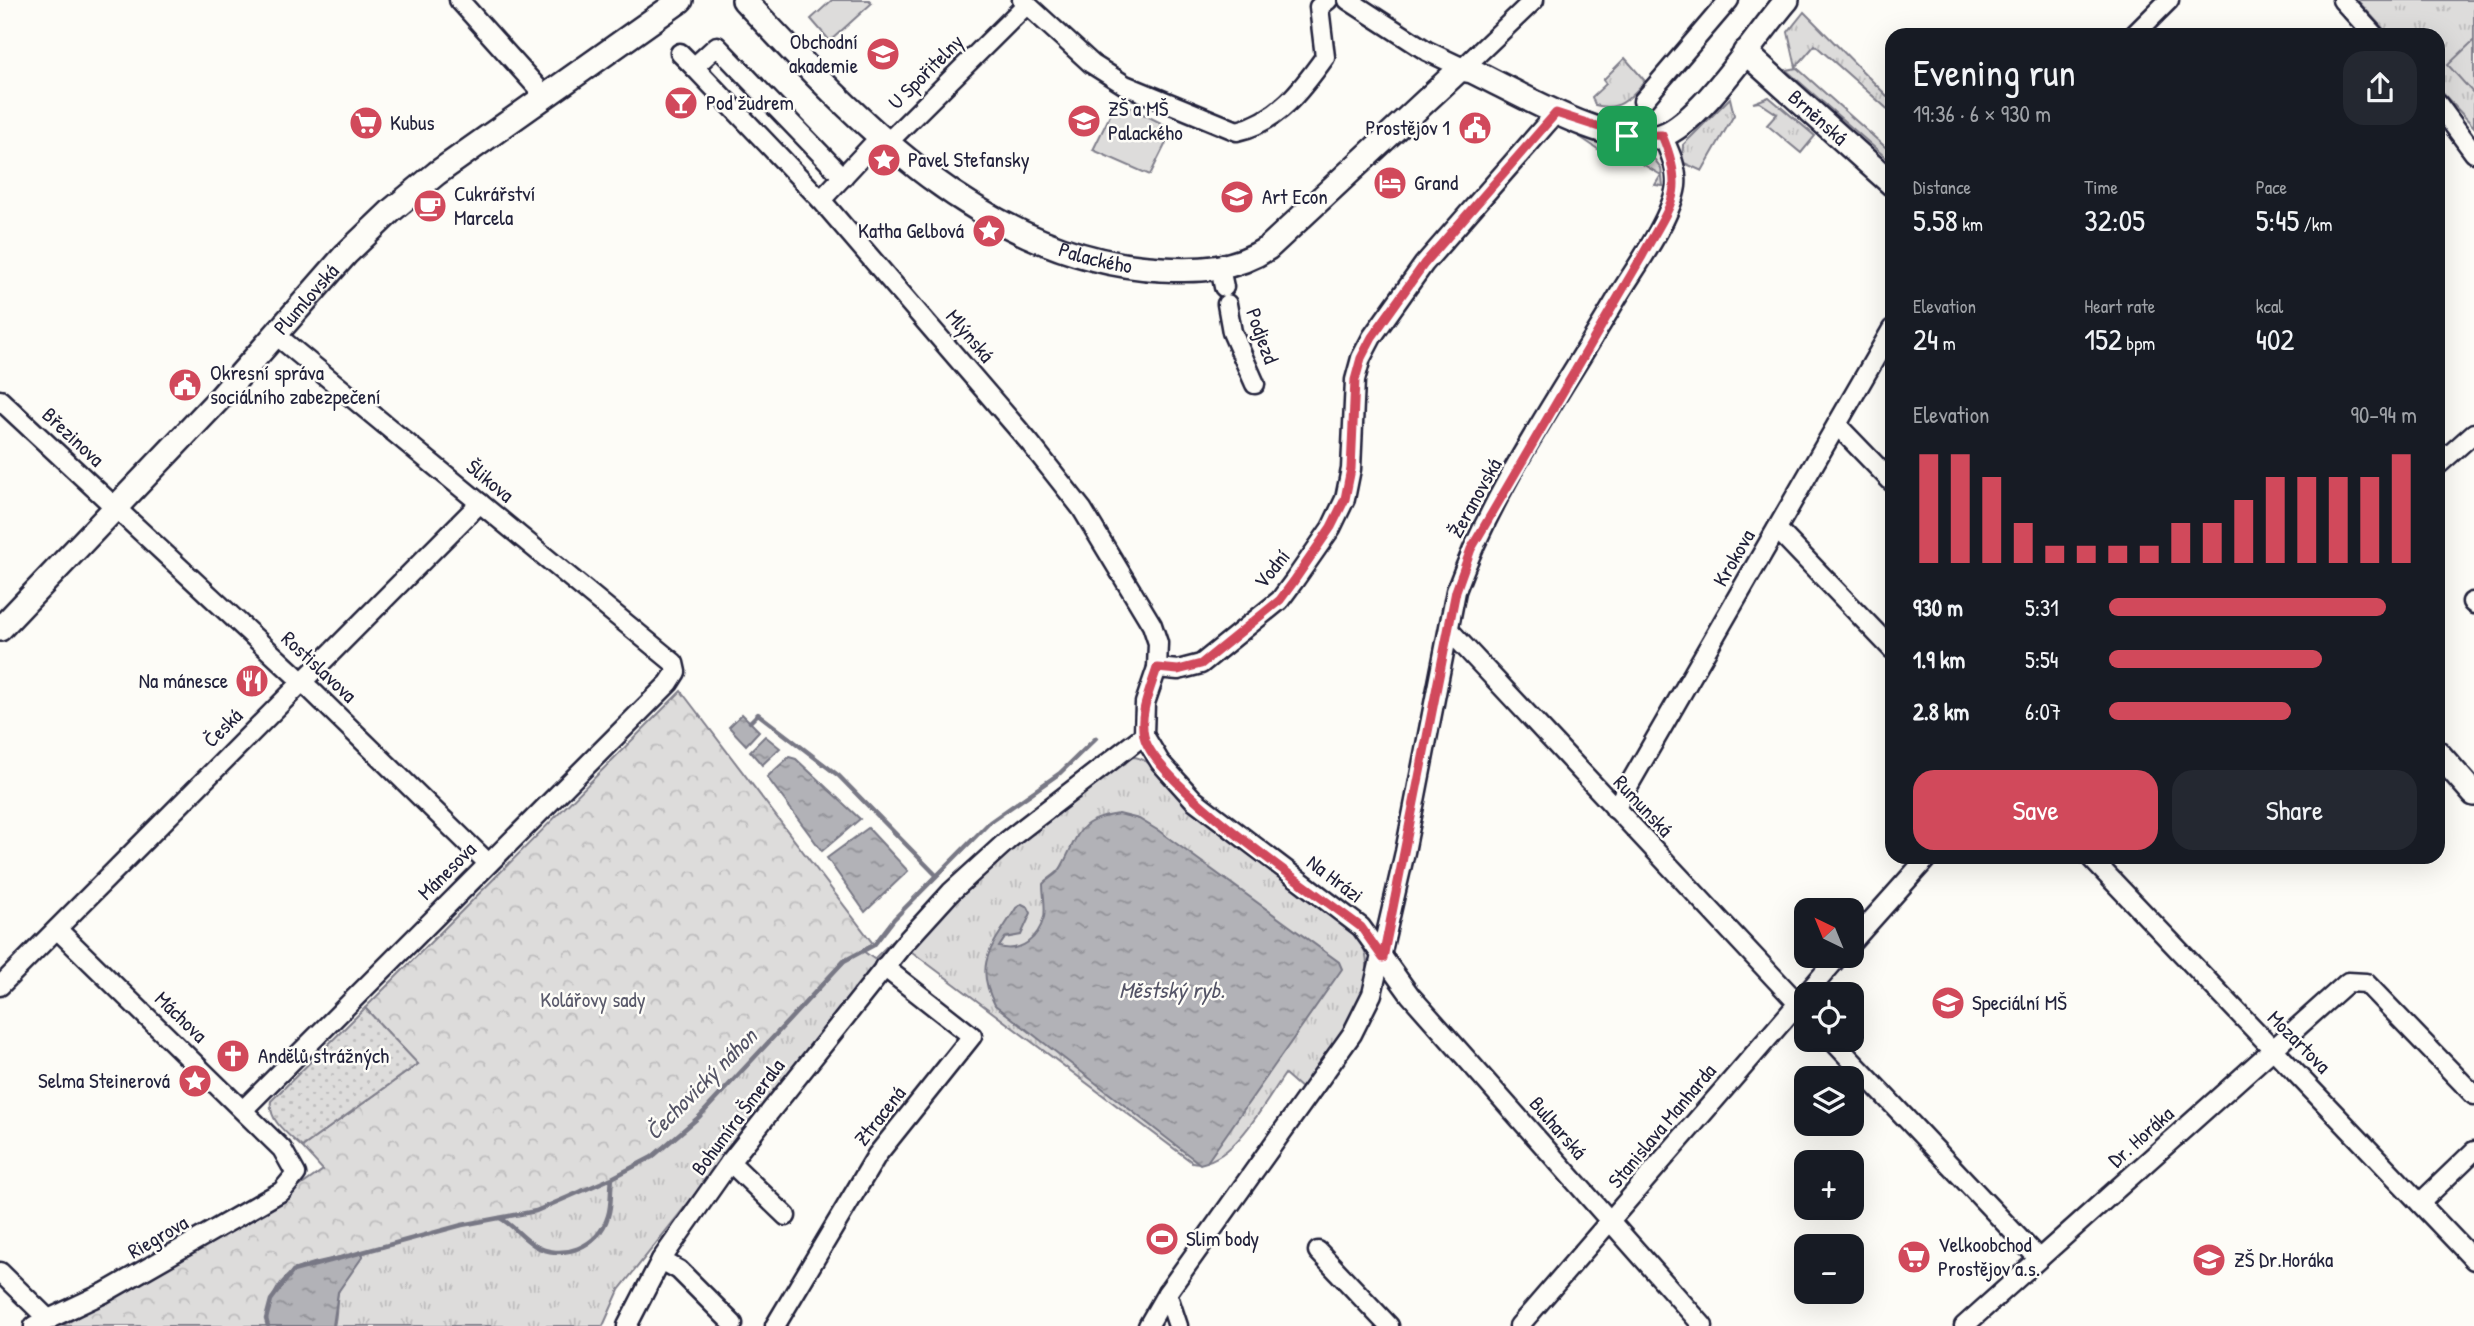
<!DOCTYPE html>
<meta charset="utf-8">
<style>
:root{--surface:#171b24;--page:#242831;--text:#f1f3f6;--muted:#9ea1a6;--accent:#d1495b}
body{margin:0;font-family:"Patrick Hand",sans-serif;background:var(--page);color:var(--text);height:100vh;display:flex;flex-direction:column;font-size:26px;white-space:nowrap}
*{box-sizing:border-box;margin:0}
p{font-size:23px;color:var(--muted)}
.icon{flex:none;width:38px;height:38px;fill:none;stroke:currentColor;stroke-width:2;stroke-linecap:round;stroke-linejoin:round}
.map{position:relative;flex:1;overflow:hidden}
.details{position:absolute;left:1885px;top:28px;width:560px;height:836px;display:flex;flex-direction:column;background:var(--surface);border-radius:21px;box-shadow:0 7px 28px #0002}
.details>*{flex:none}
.needle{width:46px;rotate:317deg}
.controls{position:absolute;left:1794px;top:898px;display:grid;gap:14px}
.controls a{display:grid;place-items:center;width:70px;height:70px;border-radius:14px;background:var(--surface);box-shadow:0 7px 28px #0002;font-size:35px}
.pin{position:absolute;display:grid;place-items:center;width:60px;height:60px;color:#fff;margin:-30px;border-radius:14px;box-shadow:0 4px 10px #0006}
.round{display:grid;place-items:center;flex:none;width:74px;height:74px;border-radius:21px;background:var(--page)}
.summary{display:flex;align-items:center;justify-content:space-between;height:119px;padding:0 28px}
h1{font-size:38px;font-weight:600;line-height:52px}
.stats{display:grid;grid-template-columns:repeat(3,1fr);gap:10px;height:119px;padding:7px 28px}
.stats div{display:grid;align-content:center}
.stats b{font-size:30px;font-weight:600}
.stats small{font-size:19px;font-weight:400}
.stats p{font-size:19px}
.chart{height:196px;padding:14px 28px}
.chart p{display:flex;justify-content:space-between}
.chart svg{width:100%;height:126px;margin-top:7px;stroke:var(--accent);stroke-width:6}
.action{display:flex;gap:14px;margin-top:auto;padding:14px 28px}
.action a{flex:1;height:80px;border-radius:21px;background:var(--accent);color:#fff;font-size:28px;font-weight:600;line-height:80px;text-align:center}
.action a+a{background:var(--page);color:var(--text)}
ul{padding:0 28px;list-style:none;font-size:23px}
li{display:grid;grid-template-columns:112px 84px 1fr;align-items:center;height:52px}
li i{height:18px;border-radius:9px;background:var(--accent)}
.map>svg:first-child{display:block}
.grass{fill:url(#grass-tufts);stroke:#807f8b;stroke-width:2}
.park{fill:url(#park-crowns);stroke:#807f8b;stroke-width:2}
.garden{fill:url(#garden-dots);stroke:#807f8b;stroke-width:2}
.pitch{fill:#dddcdb;stroke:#807f8b;stroke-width:2}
.water{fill:url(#water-ripples);stroke:#787885;stroke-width:2}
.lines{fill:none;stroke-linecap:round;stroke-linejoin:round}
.stream{stroke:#787885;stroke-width:4.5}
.minor-casing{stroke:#22223b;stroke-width:23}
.major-casing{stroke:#22223b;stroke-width:28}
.minor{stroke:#fdfcf7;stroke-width:18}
.major{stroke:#fdfcf7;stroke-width:23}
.route-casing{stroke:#fff;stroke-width:14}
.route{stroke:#d1495b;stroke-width:9}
.labels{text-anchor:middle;stroke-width:5;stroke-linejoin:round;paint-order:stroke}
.poi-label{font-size:21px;fill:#22223b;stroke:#fdfcf7;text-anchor:start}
.street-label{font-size:21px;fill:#22223b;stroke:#fdfcf7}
.park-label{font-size:21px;fill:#5a5a6b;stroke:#fdfcf7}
.water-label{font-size:23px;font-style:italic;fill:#545466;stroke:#fdfcf7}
</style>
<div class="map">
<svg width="2474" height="1326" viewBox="0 0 2474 1326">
<defs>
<pattern id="grass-tufts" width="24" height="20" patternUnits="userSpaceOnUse" patternTransform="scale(1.75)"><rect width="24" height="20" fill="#dddcdb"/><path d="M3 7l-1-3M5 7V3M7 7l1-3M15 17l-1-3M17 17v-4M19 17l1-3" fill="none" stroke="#bdbcbd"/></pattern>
<pattern id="park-crowns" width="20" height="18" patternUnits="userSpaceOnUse" patternTransform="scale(1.75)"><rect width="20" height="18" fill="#dddcdb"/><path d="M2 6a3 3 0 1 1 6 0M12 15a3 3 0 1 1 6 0" fill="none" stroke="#bdbcbd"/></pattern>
<pattern id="garden-dots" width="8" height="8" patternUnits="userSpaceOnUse" patternTransform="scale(1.75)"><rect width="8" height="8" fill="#dddcdb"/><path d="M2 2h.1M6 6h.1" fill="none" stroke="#bdbcbd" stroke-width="1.8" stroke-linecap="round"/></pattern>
<pattern id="water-ripples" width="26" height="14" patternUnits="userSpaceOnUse" patternTransform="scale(1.75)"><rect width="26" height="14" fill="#b2b2b7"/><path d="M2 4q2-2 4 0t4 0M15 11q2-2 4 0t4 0" fill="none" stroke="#909096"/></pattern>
</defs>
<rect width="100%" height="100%" fill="#fdfcf7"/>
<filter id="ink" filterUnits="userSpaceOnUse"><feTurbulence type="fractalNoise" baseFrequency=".0143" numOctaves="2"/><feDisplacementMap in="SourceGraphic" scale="14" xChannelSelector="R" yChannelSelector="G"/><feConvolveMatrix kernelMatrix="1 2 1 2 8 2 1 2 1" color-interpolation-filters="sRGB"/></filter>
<g filter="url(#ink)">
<g class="grass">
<polygon points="2357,0 2474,0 2474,127 2438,88 2438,35 2389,35"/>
<polygon points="1804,12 1892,101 1892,113 1815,45 1796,67 1788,32"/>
<path d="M 1625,58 L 1645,81 C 1630,98 1620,112 1595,105 L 1592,97 L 1606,84 L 1603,80 Z"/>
<polygon points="1797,68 1892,153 1892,163 1786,70"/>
<polygon points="1769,97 1815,136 1801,153 1767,125 1777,114 1759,102 1753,103"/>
<polygon points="1730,98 1734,115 1702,171 1682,162 1683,145"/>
<polygon points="1577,135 1651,155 1661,168 1663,186 1655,185 1661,175 1632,158 1611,158"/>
<path d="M 1135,757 C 1156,761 1170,789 1186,804 C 1233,847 1289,883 1341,922 C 1351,931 1363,941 1366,956 C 1376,1003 1327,1053 1302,1089 L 1285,1074 C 1265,1102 1230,1170 1192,1162 L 908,949 L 998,859 L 1126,758 Z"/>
<path d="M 891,942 L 893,945 L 619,1290 L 603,1326 L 334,1326 C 337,1315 336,1304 338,1293 C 340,1283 357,1263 363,1256 L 362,1252 L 483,1220 L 536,1211 L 612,1178 L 652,1157 L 699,1117 L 849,957 L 863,951 L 874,959 Z"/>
</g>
<polygon class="park" points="681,691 874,945 844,961 699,1117 652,1157 612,1178 536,1211 462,1225 293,1271 271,1300 266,1319 268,1326 62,1326 255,1218 323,1170 302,1147 418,1064 365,1008"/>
<path class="garden" d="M 365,1008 L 418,1064 L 302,1147 C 288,1134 268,1121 271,1101 Z"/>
<g class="pitch">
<polygon points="832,0 869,0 872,3 830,41 811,19"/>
<polygon points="2474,40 2474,94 2448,65"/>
<polygon points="1117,101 1173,129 1150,175 1093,150"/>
</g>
<g class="water">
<polygon points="742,714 759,731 746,745 729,727"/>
<polygon points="765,736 780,748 762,765 750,751"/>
<polygon points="789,757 796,759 860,819 822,851 767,777"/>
<path d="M 1119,814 L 1139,819 L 1159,831 L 1339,962 L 1342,969 L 1207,1162 L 1200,1164 L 995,1005 C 972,962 994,945 1016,908 L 1022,904 L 1028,907 L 1031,913 L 1021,935 L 1005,938 L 999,947 C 1021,953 1038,939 1044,917 C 1046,907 1043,895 1043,884 C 1049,877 1058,875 1062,866 C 1080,832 1077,820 1119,814 Z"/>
<polygon points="868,828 908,871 865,912 827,858"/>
<path d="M 362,1252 L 363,1256 L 338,1292 L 333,1326 L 268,1326 C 264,1308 277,1283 292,1272 C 306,1262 344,1257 362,1252 Z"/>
</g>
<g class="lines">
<g class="stream">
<polyline points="750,722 758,714 839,776 936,875"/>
<path d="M 500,1218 C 513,1225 521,1237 534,1245 C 561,1262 599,1247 608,1216 C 612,1204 610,1191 612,1179"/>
<polyline points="268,1326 266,1319 271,1300 293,1271 462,1225 536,1211 612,1178 652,1157 699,1117 844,961 874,945 894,919 990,822 1060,773 1096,738"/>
</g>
<defs>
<g id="minor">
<polyline points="459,0 545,96"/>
<path d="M 1022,0 L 1092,64 L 1125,85 L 1237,131 C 1278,122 1302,89 1325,57 L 1319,7 L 1328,0"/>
<polyline points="1348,0 1427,51 1463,68 1534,0"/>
<polyline points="2342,0 2374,35"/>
<polyline points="2134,35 2169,0"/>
<polyline points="680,53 694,67"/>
<polyline points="1643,101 1729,0"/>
<polyline points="2438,104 2474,153"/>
<polyline points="887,143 1027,4"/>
<polyline points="843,177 717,46 694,67 821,200 1030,443 1082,509 1152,625 1158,643 1157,668"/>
<polyline points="821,200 880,137"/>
<polyline points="1220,268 1224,287"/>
<polyline points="1227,304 1232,332 1255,384"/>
<polyline points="0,400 311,690 488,863"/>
<polyline points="1837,425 1892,482"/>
<polyline points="2438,465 2474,433"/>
<polyline points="1777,529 1892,649"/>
<polyline points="2472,602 2474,604"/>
<polyline points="1449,630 1806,1012"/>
<polyline points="1144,735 1160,762 1194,800 1361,927 1410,995 1703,1326"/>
<polyline points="1615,809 1892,329"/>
<polyline points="2091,858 2474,1260"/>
<polyline points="1852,942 1927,858"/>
<polyline points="0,986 480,503"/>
<polyline points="1832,1040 2038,1258"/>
<polyline points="244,1109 669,683 676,672 674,663 276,335"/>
<polyline points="730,1162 786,1216"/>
<polyline points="2420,1203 2474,1151"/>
<polyline points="1318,1251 1389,1326"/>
<polyline points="661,1260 679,1270 733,1324"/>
<polyline points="0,1272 49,1320"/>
<polyline points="1167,1293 1178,1326"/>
<polyline points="34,1326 104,1293 282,1191 296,1174 282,1149 57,929"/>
<polyline points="627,1326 661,1260 730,1162 901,947 951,892 1008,840 1144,735 1145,703 1157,668 1178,670 1201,664 1280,600 1294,581 1331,528 1345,499 1351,469 1355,380 1361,358 1372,337 1424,264 1556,113"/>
<polyline points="775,1326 877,1155 972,1036 884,967"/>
<path d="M 1148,1326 L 1167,1293 L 1352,1034 L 1372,994 L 1405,852 L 1456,591 C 1494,487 1561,393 1617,298 C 1635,268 1671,220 1676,186 C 1678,168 1669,151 1662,135"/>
<polyline points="1519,1326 1839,956"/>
<polyline points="1964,1326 2348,982 2366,983 2474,1095"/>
</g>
<g id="major">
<path id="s1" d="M 744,0 C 856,120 986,260 1161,269 C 1200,271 1235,270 1268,248 L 1460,69 L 1472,71 C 1515,91 1615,151 1661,136 C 1702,122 1757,34 1787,0"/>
<path id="s2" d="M 1745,52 L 1892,184"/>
<path id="s3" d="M 0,629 L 219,399 L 346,254 L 392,210 L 437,173 L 681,0"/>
<polyline points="2438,753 2474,794"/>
</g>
</defs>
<use href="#minor" class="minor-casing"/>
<use href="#major" class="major-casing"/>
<use href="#minor" class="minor"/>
<use href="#major" class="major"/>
</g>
</g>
<g class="lines" filter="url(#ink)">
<defs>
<path id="route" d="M 1556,113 L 1627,136 L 1662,135 C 1687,195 1670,205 1641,258 L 1471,549 L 1456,591 L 1383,958 L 1361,927 C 1317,893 1155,785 1144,736 C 1139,713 1150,690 1157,668 L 1178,670 L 1201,664 L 1280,600 L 1294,581 L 1331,527 L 1345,499 L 1351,469 L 1355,380 L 1361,358 L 1372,337 L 1424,264 Z"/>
</defs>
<use href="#route" class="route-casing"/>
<use href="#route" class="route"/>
</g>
<defs>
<symbol id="school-disc" viewBox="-11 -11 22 22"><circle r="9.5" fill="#d1495b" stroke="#fdfcf7"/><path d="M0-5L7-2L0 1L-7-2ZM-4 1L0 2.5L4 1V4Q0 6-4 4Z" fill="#fff"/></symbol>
<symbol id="bar-disc" viewBox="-11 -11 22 22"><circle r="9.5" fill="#d1495b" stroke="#fdfcf7"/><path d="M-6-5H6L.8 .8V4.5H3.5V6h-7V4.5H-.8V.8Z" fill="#fff"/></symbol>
<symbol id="supermarket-disc" viewBox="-11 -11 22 22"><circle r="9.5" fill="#d1495b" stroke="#fdfcf7"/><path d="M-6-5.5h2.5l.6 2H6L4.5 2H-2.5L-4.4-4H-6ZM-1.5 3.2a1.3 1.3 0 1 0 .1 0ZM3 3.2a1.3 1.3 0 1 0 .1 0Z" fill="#fff"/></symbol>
<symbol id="civic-disc" viewBox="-11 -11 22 22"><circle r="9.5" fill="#d1495b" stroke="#fdfcf7"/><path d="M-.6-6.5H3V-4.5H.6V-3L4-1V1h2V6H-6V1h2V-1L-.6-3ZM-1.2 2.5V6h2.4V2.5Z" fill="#fff"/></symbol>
<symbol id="sight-disc" viewBox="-11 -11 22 22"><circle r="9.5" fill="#d1495b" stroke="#fdfcf7"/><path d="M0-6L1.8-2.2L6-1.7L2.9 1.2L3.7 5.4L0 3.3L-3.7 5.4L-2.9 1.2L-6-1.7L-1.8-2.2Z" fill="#fff"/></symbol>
<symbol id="hotel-disc" viewBox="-11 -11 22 22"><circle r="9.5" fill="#d1495b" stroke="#fdfcf7"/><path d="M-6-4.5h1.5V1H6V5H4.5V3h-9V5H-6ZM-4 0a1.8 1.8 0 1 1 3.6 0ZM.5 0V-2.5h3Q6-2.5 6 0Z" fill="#fff"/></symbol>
<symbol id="cafe-disc" viewBox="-11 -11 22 22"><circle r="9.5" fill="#d1495b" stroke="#fdfcf7"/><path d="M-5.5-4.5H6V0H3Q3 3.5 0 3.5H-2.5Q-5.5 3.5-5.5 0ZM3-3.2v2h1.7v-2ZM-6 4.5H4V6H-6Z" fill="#fff"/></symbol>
<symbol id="restaurant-disc" viewBox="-11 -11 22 22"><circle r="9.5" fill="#d1495b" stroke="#fdfcf7"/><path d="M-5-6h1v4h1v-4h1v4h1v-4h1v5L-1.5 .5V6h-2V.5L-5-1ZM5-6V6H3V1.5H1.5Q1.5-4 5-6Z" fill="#fff"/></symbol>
<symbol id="church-disc" viewBox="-11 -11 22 22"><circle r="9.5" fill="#d1495b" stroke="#fdfcf7"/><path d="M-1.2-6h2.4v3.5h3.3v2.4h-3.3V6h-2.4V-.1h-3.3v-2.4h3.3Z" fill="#fff"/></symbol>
<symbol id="stadium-disc" viewBox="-11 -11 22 22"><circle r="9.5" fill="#d1495b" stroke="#fdfcf7"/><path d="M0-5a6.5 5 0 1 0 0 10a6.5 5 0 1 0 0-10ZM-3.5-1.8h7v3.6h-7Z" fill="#fff"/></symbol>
</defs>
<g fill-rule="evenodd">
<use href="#school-disc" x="864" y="35" width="38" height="38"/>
<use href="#bar-disc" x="662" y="84" width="38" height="38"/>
<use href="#school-disc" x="1065" y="102" width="38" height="38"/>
<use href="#supermarket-disc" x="347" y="104" width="38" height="38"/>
<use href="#civic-disc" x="1456" y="109" width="38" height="38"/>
<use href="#sight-disc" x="865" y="141" width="38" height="38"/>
<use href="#hotel-disc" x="1371" y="164" width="38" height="38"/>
<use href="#school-disc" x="1218" y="178" width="38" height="38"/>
<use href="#cafe-disc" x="411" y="187" width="38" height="38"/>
<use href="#sight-disc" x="970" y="212" width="38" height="38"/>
<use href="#civic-disc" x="166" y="366" width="38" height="38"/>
<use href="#restaurant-disc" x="233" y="662" width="38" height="38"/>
<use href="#school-disc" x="1929" y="984" width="38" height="38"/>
<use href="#church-disc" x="214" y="1037" width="38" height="38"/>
<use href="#sight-disc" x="176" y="1062" width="38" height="38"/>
<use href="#stadium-disc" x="1143" y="1220" width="38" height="38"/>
<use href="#supermarket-disc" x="1895" y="1238" width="38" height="38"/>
<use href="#school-disc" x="2190" y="1241" width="38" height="38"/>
</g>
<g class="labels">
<g class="poi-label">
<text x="858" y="49" text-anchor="end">Obchodní<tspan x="858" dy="24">akademie</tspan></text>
<text x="706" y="110">Pod žudrem</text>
<text x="1108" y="116">ZŠ a MŠ<tspan x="1108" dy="24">Palackého</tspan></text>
<text x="390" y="130">Kubus</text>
<text x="1450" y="135" text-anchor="end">Prostějov 1</text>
<text x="908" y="167">Pavel Stefansky</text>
<text x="1414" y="190">Grand</text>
<text x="454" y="201">Cukrářství<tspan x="454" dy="24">Marcela</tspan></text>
<text x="1262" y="204">Art Econ</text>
<text x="964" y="238" text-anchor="end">Katha Gelbová</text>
<text x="210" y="380">Okresní správa<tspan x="210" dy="24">sociálního zabezpečení</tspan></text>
<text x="228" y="688" text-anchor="end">Na mánesce</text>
<text x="1972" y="1010">Speciální MŠ</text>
<text x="258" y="1063">Andělů strážných</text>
<text x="170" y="1088" text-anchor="end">Selma Steinerová</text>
<text x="1186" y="1246">Slim body</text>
<text x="1938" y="1252">Velkoobchod<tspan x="1938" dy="24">Prostějov a.s.</tspan></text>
<text x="2234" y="1267">ZŠ Dr.Horáka</text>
</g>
<g class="street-label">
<text transform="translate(926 72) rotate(-45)" y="7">U Spořitelny</text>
<text dy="7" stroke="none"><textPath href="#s2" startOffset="98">Brněnská</textPath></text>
<text dy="7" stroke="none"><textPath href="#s1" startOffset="443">Palackého</textPath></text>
<text dy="7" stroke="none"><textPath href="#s3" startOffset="450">Plumlovská</textPath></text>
<text transform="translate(970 336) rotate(50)" y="7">Mlýnská</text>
<text transform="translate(1262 336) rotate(70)" y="7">Podjezd</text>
<text transform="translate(73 437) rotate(43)" y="7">Březinova</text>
<text transform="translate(490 481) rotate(39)" y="7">Šlikova</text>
<text transform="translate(1475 498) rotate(-61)" y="7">Žeranovská</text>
<text transform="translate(1734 558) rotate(-60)" y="7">Krokova</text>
<text transform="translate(1272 569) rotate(-51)" y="7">Vodní</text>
<text transform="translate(319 667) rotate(43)" y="7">Rostislavova</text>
<text transform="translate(223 728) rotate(-45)" y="7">Česká</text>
<text transform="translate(1643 806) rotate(47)" y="7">Rumunská</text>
<text transform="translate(447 871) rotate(-45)" y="7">Mánesova</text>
<text transform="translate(1335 879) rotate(37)" y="7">Na Hrázi</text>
<text transform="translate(181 1017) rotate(44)" y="7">Máchova</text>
<text transform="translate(2299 1042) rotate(45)" y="7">Mozartova</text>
<text transform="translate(880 1116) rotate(-52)" y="7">Ztracená</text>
<text transform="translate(738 1117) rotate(-53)" y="7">Bohumíra Šmerala</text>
<text transform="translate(1662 1126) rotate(-50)" y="7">Stanislava Manharda</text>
<text transform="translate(1558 1128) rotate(49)" y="7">Bulharská</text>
<text transform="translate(2141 1137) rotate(-42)" y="7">Dr. Horáka</text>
<text transform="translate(158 1237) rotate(-30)" y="7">Riegrova</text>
</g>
<g class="park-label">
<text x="593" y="1007">Kolářovy sady</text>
</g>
<g class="water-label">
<text x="1172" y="998">Městský ryb.</text>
<text transform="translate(701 1084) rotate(-45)" y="8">Čechovický náhon</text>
</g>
</g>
</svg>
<div class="controls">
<a><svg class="needle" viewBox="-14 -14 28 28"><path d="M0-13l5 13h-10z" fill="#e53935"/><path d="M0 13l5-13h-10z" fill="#9ea1a6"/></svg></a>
<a><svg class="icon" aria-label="locate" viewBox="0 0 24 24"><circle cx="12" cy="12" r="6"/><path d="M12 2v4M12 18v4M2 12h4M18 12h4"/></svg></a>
<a><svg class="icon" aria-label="layers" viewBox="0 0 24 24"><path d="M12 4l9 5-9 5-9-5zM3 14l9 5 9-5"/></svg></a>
<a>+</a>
<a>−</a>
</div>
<div class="pin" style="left:1627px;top:136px;background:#1e9e55"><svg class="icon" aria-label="arrive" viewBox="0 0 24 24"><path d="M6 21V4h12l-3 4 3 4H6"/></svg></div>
<section class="details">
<div class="summary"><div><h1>Evening run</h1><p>19:36 · 6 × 930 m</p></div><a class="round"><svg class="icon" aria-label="share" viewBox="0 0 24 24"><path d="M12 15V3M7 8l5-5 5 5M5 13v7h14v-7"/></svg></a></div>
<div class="stats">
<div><p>Distance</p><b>5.58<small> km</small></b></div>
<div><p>Time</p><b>32:05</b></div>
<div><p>Pace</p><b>5:45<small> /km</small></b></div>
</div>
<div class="stats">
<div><p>Elevation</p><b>24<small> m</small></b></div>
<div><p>Heart rate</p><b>152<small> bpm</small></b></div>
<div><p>kcal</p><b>402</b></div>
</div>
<div class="chart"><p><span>Elevation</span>90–94 m</p>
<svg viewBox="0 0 160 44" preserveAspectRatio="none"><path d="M5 44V6M15 44V6M25 44V14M35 44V30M45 44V38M55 44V38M65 44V38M75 44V38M85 44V30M95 44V30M105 44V22M115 44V14M125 44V14M135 44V14M145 44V14M155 44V6"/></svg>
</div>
<ul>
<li><b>930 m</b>5:31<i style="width:90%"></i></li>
<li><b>1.9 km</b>5:54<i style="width:69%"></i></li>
<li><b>2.8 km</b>6:07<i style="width:59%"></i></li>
</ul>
<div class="action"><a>Save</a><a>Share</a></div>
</section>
</div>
